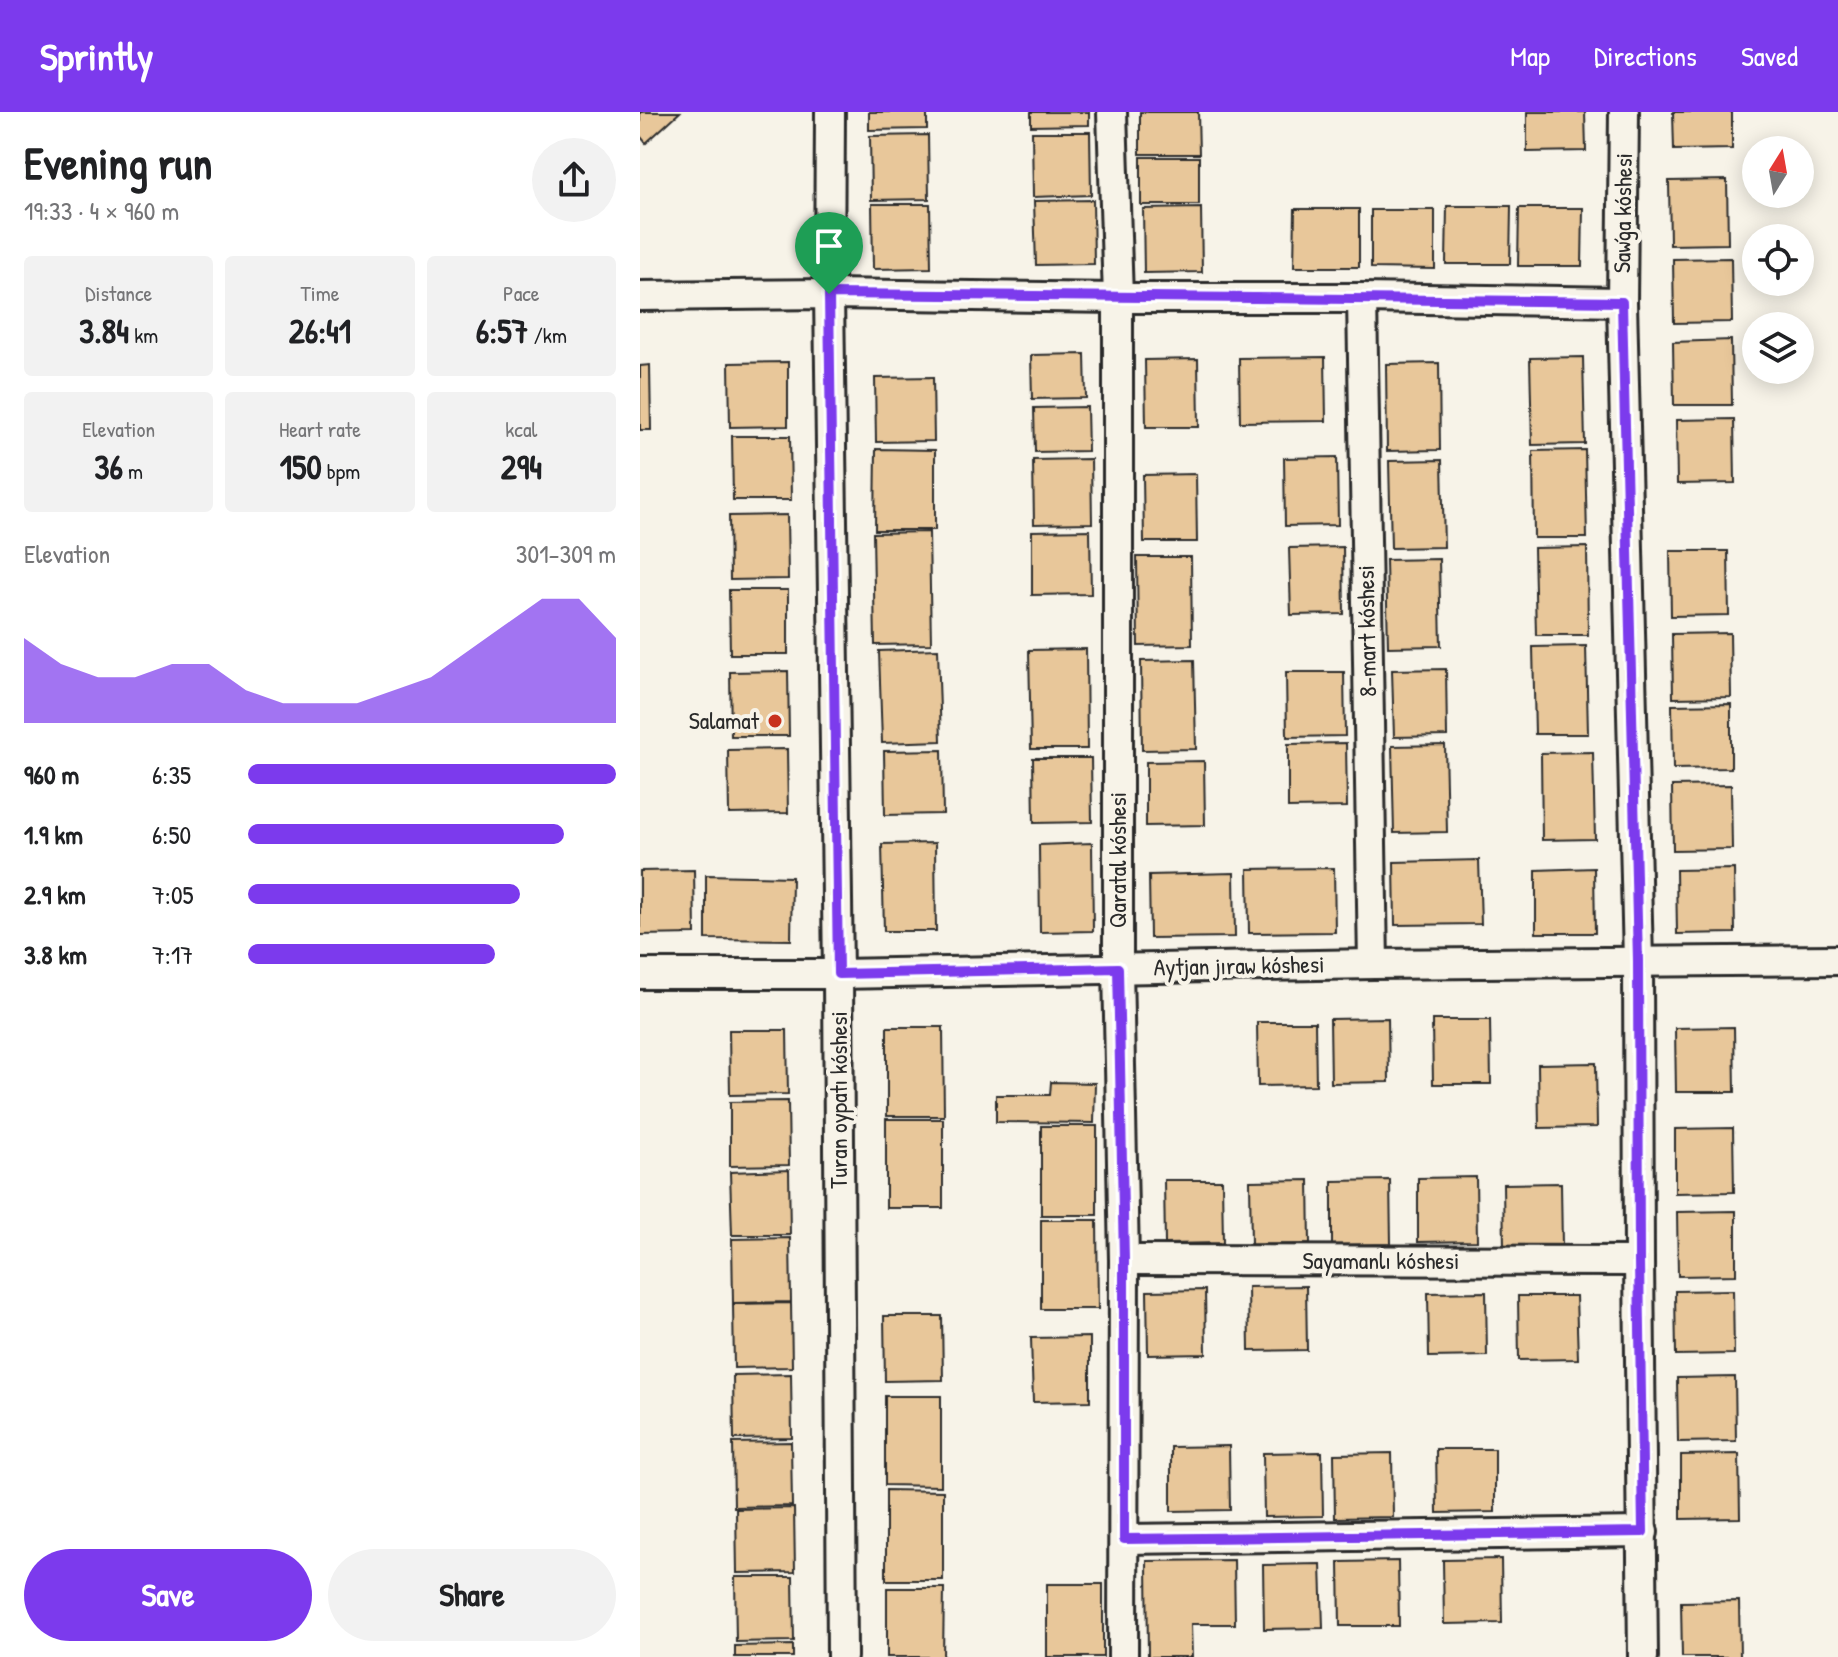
<!DOCTYPE html>
<meta charset="utf-8">
<style>
:root{--surface:#fff;--page:#f2f2f2;--text:#202124;--muted:#757577;--accent:#7c3aed}
body{margin:0;font-family:"Patrick Hand",sans-serif;background:var(--page);color:var(--text);height:100vh;display:flex;flex-direction:column;font-size:30px;white-space:nowrap}
*{box-sizing:border-box;margin:0}
p{font-size:26px;color:var(--muted)}
.icon{flex:none;width:44px;height:44px;fill:none;stroke:currentColor;stroke-width:2;stroke-linecap:round;stroke-linejoin:round}
.map{position:relative;flex:1;overflow:hidden}
.details{display:flex;flex-direction:column;background:var(--surface);width:640px}
.details>*{flex:none}
.needle{width:52px;rotate:11deg}
.controls{position:absolute;left:1102px;top:24px;display:grid;gap:16px}
.controls a{display:grid;place-items:center;width:72px;height:72px;border-radius:50%;background:var(--surface);box-shadow:0 4px 20px #0003;font-size:40px}
.pin{position:absolute;display:grid;place-items:center;width:68px;height:68px;color:#fff;margin:-82px -34px;border-radius:50% 50% 50% 0;rotate:-45deg;box-shadow:0 0 8px #0007}
.pin .icon{rotate:45deg}
.round{display:grid;place-items:center;flex:none;width:84px;height:84px;border-radius:42px;background:var(--page)}
.head{display:flex;align-items:center;justify-content:space-between;height:136px;padding:0 24px}
h1{font-size:44px;font-weight:700;line-height:60px}
.figures{display:grid;grid-template-columns:repeat(3,1fr);gap:12px;height:136px;padding:8px 24px}
.figures div{display:grid;align-content:center;border-radius:8px;background:var(--page);text-align:center}
.figures b{font-size:34px;font-weight:700}
.figures small{font-size:22px;font-weight:400}
.figures p{font-size:22px}
.chart{height:224px;padding:16px 24px}
.chart p{display:flex;justify-content:space-between}
.chart svg{width:100%;height:144px;margin-top:8px;fill:var(--accent);opacity:.7}
.button{display:flex;gap:16px;margin-top:auto;padding:16px 24px}
.button a{flex:1;height:92px;border-radius:48px;background:var(--accent);color:#fff;font-size:32px;font-weight:700;line-height:92px;text-align:center}
.button a+a{background:var(--page);color:var(--text)}
ul{padding:0 24px;list-style:none;font-size:26px}
li{display:grid;grid-template-columns:128px 96px 1fr;align-items:center;height:60px}
li i{height:20px;border-radius:10px;background:var(--accent)}
header{display:flex;align-items:center;gap:48px;box-sizing:border-box;height:112px;padding:0 40px;background:var(--accent);color:#fff}
header strong{font-size:38px}
nav{display:flex;gap:44px;margin-inline-start:auto;font-size:28px}
main{display:flex;flex:1;min-height:0}
.map>svg:first-child{display:block}
.building{fill:#e8c79a;stroke:#2b2b2b;stroke-width:2}
.lines{fill:none;stroke-linecap:round;stroke-linejoin:round}
.street-casing{stroke:#2b2b2b;stroke-width:34}
.street{stroke:#f7f3e8;stroke-width:28}
.route-casing{stroke:#fff;stroke-width:16}
.route{stroke:#7c3aed;stroke-width:10}
.poi-dot{fill:#c8321e;stroke:#f7f3e8;stroke-width:3}
.labels{text-anchor:middle;stroke-width:8;stroke-linejoin:round;paint-order:stroke}
.street-label{font-size:24px;fill:#2b2b2b;stroke:#f7f3e8}
.poi-label{font-size:24px;fill:#2b2b2b;stroke:#f7f3e8;text-anchor:end}
</style>
<header>
<strong>Sprintly</strong>
<nav><a>Map</a><a>Directions</a><a>Saved</a></nav>
</header>
<main>
<section class="details">
<div class="head"><div><h1>Evening run</h1><p>19:33 · 4 × 960 m</p></div><a class="round"><svg class="icon" aria-label="share" viewBox="0 0 24 24"><path d="M12 15V3M7 8l5-5 5 5M5 13v7h14v-7"/></svg></a></div>
<div class="figures">
<div><p>Distance</p><b>3.84<small> km</small></b></div>
<div><p>Time</p><b>26:41</b></div>
<div><p>Pace</p><b>6:57<small> /km</small></b></div>
</div>
<div class="figures">
<div><p>Elevation</p><b>36<small> m</small></b></div>
<div><p>Heart rate</p><b>150<small> bpm</small></b></div>
<div><p>kcal</p><b>294</b></div>
</div>
<div class="chart"><p><span>Elevation</span>301–309 m</p>
<svg viewBox="0 0 160 44" preserveAspectRatio="none"><path d="M0 44V18L10 26L20 30L30 30L40 26L50 26L60 34L70 38L80 38L90 38L100 34L110 30L120 22L130 14L140 6L150 6L160 18V44z"/></svg>
</div>
<ul>
<li><b>960 m</b>6:35<i style="width:100%"></i></li>
<li><b>1.9 km</b>6:50<i style="width:86%"></i></li>
<li><b>2.9 km</b>7:05<i style="width:74%"></i></li>
<li><b>3.8 km</b>7:17<i style="width:67%"></i></li>
</ul>
<div class="button"><a>Save</a><a>Share</a></div>
</section>
<div class="map">
<svg width="1198" height="1545" viewBox="0 0 1198 1545">
<rect width="100%" height="100%" fill="#f7f3e8"/>
<filter id="ink" filterUnits="userSpaceOnUse"><feTurbulence type="fractalNoise" baseFrequency=".0125" numOctaves="2"/><feDisplacementMap in="SourceGraphic" scale="16" xChannelSelector="R" yChannelSelector="G"/><feConvolveMatrix kernelMatrix="1 2 1 2 8 2 1 2 1" color-interpolation-filters="sRGB"/></filter>
<g filter="url(#ink)">
<g class="building">
<polygon points="0,0 40,0 6,31 0,24"/>
<polygon points="229,0 287,0 287,17 229,18"/>
<polygon points="391,0 449,0 449,13 391,14"/>
<polygon points="500,0 558,0 559,42 500,42"/>
<polygon points="887,0 945,0 946,39 887,40"/>
<polygon points="1033,0 1092,0 1092,37 1034,38"/>
<polygon points="392,20 450,20 451,83 393,85"/>
<polygon points="288,23 289,87 231,88 230,24"/>
<rect x="501" y="45" width="58" height="48"/>
<polygon points="1087,68 1088,132 1030,133 1029,69"/>
<polygon points="453,88 454,152 396,153 394,89"/>
<polygon points="232,92 290,92 291,156 233,157"/>
<polygon points="807,94 871,94 870,152 806,152"/>
<polygon points="561,96 562,160 504,161 503,97"/>
<polygon points="879,96 943,96 942,154 878,154"/>
<polygon points="655,97 719,97 719,155 654,155"/>
<polygon points="731,98 795,98 795,157 731,156"/>
<polygon points="1091,146 1092,210 1034,211 1033,147"/>
<polygon points="1091,228 1092,293 1034,293 1033,230"/>
<polygon points="445,242 446,286 392,287 391,243"/>
<polygon points="685,245 686,309 600,310 599,246"/>
<polygon points="943,245 945,332 892,333 890,246"/>
<polygon points="558,247 559,315 506,315 505,248"/>
<polygon points="148,250 148,314 90,315 89,251"/>
<polygon points="799,251 800,338 747,339 746,252"/>
<polygon points="10,253 11,318 0,318 0,254"/>
<polygon points="293,265 294,329 236,330 235,266"/>
<polygon points="447,295 448,339 395,340 394,296"/>
<polygon points="1094,307 1095,371 1037,372 1036,308"/>
<polygon points="92,324 150,324 151,388 93,388"/>
<polygon points="236,337 295,338 295,418 235,418"/>
<polygon points="945,338 947,426 894,426 893,339"/>
<polygon points="697,345 698,413 645,414 644,346"/>
<polygon points="451,347 452,411 394,412 393,348"/>
<polygon points="802,348 804,435 751,436 749,349"/>
<polygon points="556,362 557,430 504,430 503,363"/>
<polygon points="147,403 148,467 90,468 89,404"/>
<polygon points="450,418 451,482 392,483 392,419"/>
<polygon points="289,420 291,532 235,533 233,421"/>
<polygon points="703,435 704,502 651,503 649,436"/>
<polygon points="947,435 948,523 896,523 894,436"/>
<polygon points="1030,439 1088,439 1089,503 1031,504"/>
<polygon points="497,445 551,445 552,533 498,534"/>
<polygon points="799,447 801,534 748,535 746,448"/>
<polygon points="89,478 148,478 148,542 90,542"/>
<polygon points="1090,521 1091,585 1033,586 1032,522"/>
<polygon points="946,534 948,622 895,622 893,535"/>
<polygon points="298,537 301,629 242,631 239,539"/>
<polygon points="446,537 447,637 391,637 389,538"/>
<polygon points="554,548 556,637 502,638 501,549"/>
<polygon points="806,557 807,624 754,625 752,558"/>
<polygon points="148,559 149,624 91,624 90,560"/>
<polygon points="646,560 704,560 705,624 647,625"/>
<polygon points="1091,592 1091,656 1033,657 1032,593"/>
<polygon points="706,631 707,695 648,696 648,632"/>
<polygon points="805,633 807,720 754,721 752,634"/>
<polygon points="147,637 148,701 89,702 88,638"/>
<polygon points="302,638 303,702 245,703 244,639"/>
<polygon points="953,640 955,727 902,728 901,641"/>
<polygon points="393,646 451,646 452,710 394,711"/>
<polygon points="564,649 565,713 506,714 506,650"/>
<polygon points="1091,673 1092,737 1033,738 1032,674"/>
<polygon points="295,731 296,819 244,819 242,732"/>
<polygon points="452,731 453,819 400,820 399,733"/>
<polygon points="839,748 841,812 755,813 754,750"/>
<polygon points="694,756 695,820 609,821 608,757"/>
<polygon points="954,756 955,821 896,821 896,758"/>
<polygon points="1094,757 1095,821 1037,822 1036,758"/>
<polygon points="54,758 55,822 0,823 0,759"/>
<polygon points="594,761 595,825 510,826 509,763"/>
<polygon points="66,763 152,765 151,828 66,827"/>
<polygon points="748,906 749,970 691,971 690,907"/>
<polygon points="792,908 850,908 851,972 793,972"/>
<polygon points="617,910 675,910 676,973 618,974"/>
<polygon points="247,915 303,915 304,1004 247,1004"/>
<polygon points="1094,915 1095,980 1036,980 1035,916"/>
<polygon points="89,918 147,918 148,982 90,983"/>
<polygon points="956,951 957,1015 899,1016 898,952"/>
<polygon points="411,970 455,971 454,1011 356,1010 356,983 410,983"/>
<polygon points="148,989 149,1053 90,1054 90,990"/>
<rect x="246" y="1007" width="57" height="89"/>
<rect x="401" y="1014" width="56" height="89"/>
<polygon points="1093,1016 1094,1080 1035,1081 1035,1017"/>
<polygon points="149,1058 150,1123 92,1123 90,1060"/>
<polygon points="836,1065 837,1129 778,1130 778,1066"/>
<polygon points="524,1068 582,1068 583,1131 525,1132"/>
<polygon points="669,1068 670,1132 611,1133 610,1069"/>
<polygon points="750,1068 751,1132 692,1133 692,1069"/>
<polygon points="921,1071 922,1135 864,1136 863,1072"/>
<polygon points="1096,1099 1096,1163 1038,1164 1037,1100"/>
<polygon points="401,1108 457,1108 458,1197 401,1197"/>
<polygon points="150,1126 151,1190 93,1191 92,1127"/>
<polygon points="666,1174 667,1238 609,1239 608,1175"/>
<polygon points="565,1178 566,1242 508,1243 507,1179"/>
<polygon points="1093,1178 1094,1242 1036,1243 1035,1179"/>
<polygon points="846,1180 847,1244 789,1245 788,1181"/>
<polygon points="878,1184 936,1184 938,1247 879,1248"/>
<polygon points="151,1191 152,1255 94,1256 93,1192"/>
<polygon points="244,1204 302,1204 303,1268 245,1269"/>
<polygon points="450,1225 450,1289 393,1290 391,1226"/>
<polygon points="151,1262 152,1326 94,1327 93,1263"/>
<polygon points="1095,1265 1096,1329 1038,1330 1037,1266"/>
<polygon points="245,1284 301,1284 301,1374 245,1373"/>
<polygon points="151,1330 152,1394 94,1395 93,1331"/>
<polygon points="589,1334 590,1398 531,1399 531,1335"/>
<polygon points="796,1337 855,1337 855,1400 797,1401"/>
<polygon points="682,1340 683,1404 624,1405 623,1341"/>
<polygon points="752,1341 753,1405 695,1406 694,1342"/>
<polygon points="1099,1342 1100,1406 1041,1407 1041,1343"/>
<polygon points="246,1378 303,1379 303,1468 246,1468"/>
<polygon points="154,1396 155,1460 97,1461 96,1397"/>
<polygon points="861,1447 862,1511 804,1512 803,1448"/>
<polygon points="594,1448 595,1512 551,1512 552,1545 508,1545 507,1449"/>
<polygon points="758,1449 759,1514 700,1514 699,1450"/>
<polygon points="681,1452 683,1516 624,1517 623,1453"/>
<polygon points="95,1465 153,1465 154,1529 96,1530"/>
<rect x="407" y="1472" width="56" height="73"/>
<polygon points="247,1476 304,1476 303,1545 247,1545"/>
<polygon points="1099,1489 1100,1545 1042,1545 1041,1490"/>
<polygon points="153,1533 153,1545 95,1545 95,1534"/>
</g>
<g class="lines">
<defs>
<g id="street">
<polyline points="190,0 189,182 198,862 202,1545"/>
<polyline points="472,0 478,186 478,856 484,1148 483,1545"/>
<polyline points="984,0 982,190 998,849 999,1149 1003,1545"/>
<polyline points="0,184 189,182 478,186 722,186 982,190"/>
<polyline points="722,186 733,852"/>
<polyline points="0,862 198,862 733,852 1198,848"/>
<polyline points="484,1148 999,1149"/>
<polyline points="484,1427 1003,1420"/>
</g>
</defs>
<use href="#street" class="street-casing"/>
<use href="#street" class="street"/>
</g>
</g>
<g class="lines" filter="url(#ink)">
<defs>
<path id="route" d="M 189,182 C 453,185 718,186 982,190 L 998,849 L 999,1149 L 1003,1420 L 484,1427 L 484,1148 L 478,856 L 198,862 Z"/>
</defs>
<use href="#route" class="route-casing"/>
<use href="#route" class="route"/>
</g>
<circle class="poi-dot" cx="135" cy="609" r="8"/>
<g class="labels">
<g class="street-label">
<text transform="translate(983 101) rotate(-89)" y="8">Sawǵa kóshesi</text>
<text transform="translate(727 519) rotate(-91)" y="8">8-mart kóshesi</text>
<text transform="translate(478 748) rotate(-90)" y="8">Qaratal kóshesi</text>
<text transform="translate(599 854) rotate(-1)" y="8">Aytjan jıraw kóshesi</text>
<text transform="translate(199 988) rotate(-90)" y="8">Turan oypatı kóshesi</text>
<text x="741" y="1157">Sayamanlı kóshesi</text>
</g>
<g class="poi-label">
<text x="119" y="617">Salamat</text>
</g>
</g>
</svg>
<div class="controls">
<a><svg class="needle" viewBox="-14 -14 28 28"><path d="M0-13l5 13h-10z" fill="#e53935"/><path d="M0 13l5-13h-10z" fill="#757577"/></svg></a>
<a><svg class="icon" aria-label="locate" viewBox="0 0 24 24"><circle cx="12" cy="12" r="6"/><path d="M12 2v4M12 18v4M2 12h4M18 12h4"/></svg></a>
<a><svg class="icon" aria-label="layers" viewBox="0 0 24 24"><path d="M12 4l9 5-9 5-9-5zM3 14l9 5 9-5"/></svg></a>
</div>
<div class="pin" style="left:189px;top:182px;background:#1e9e55"><svg class="icon" aria-label="arrive" viewBox="0 0 24 24"><path d="M6 21V4h12l-3 4 3 4H6"/></svg></div>
</div>
</main>
